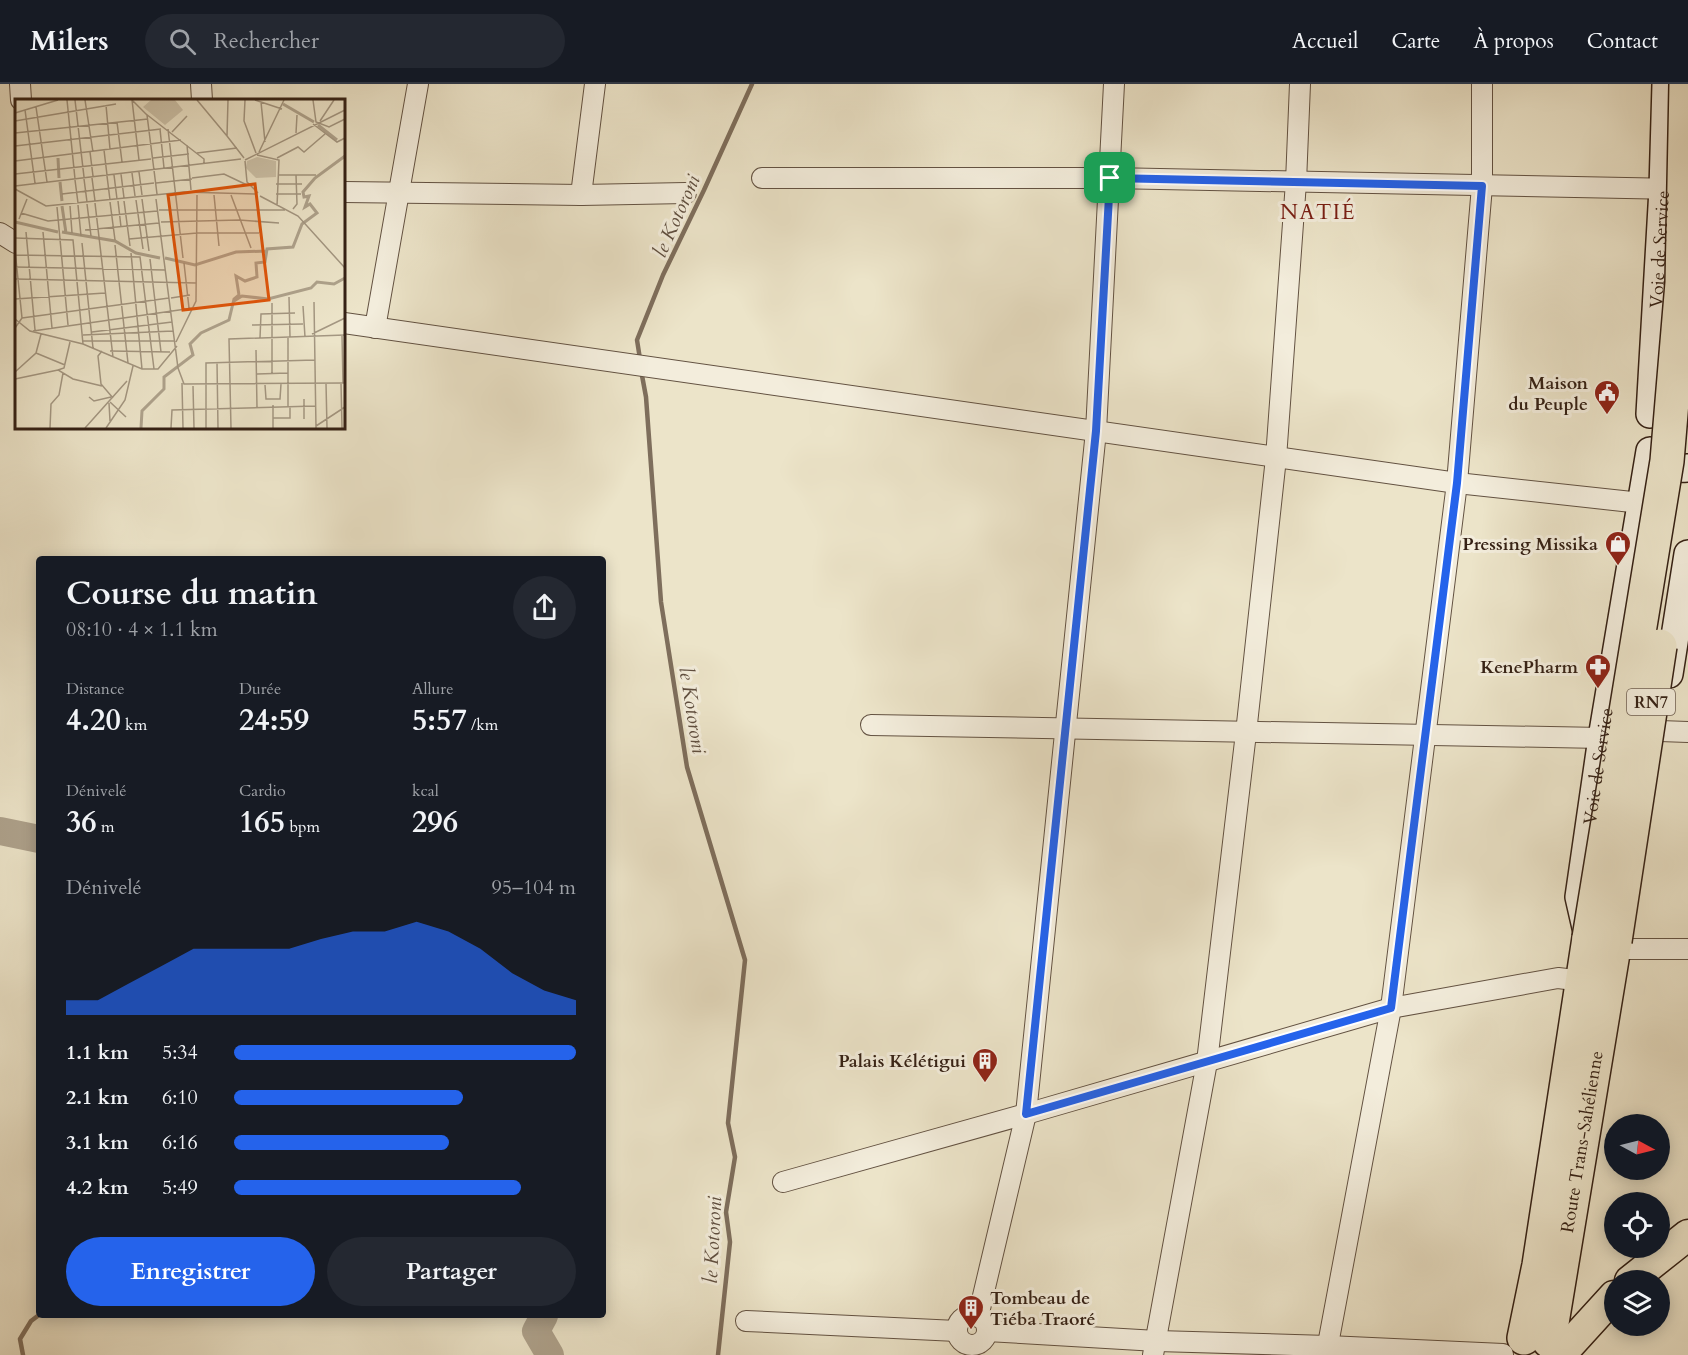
<!DOCTYPE html>
<html lang="fr">
<meta charset="utf-8">
<style>
:root{--surface:#171b24;--page:#242831;--text:#f1f3f6;--muted:#9ea1a6;--line:#363941;--accent:#2563eb}
body{margin:0;font-family:Cardo,serif;background:var(--page);color:var(--text);height:100vh;display:flex;flex-direction:column;font-size:22px;white-space:nowrap}
*{box-sizing:border-box;margin:0}
p{font-size:20px;color:var(--muted)}
.icon{flex:none;width:33px;height:33px;fill:none;stroke:currentColor;stroke-width:2;stroke-linecap:round;stroke-linejoin:round}
.map{position:relative;flex:1;overflow:hidden}
.drawer{position:absolute;left:36px;top:472px;width:570px;height:762px;display:flex;flex-direction:column;background:var(--surface);border-radius:6px;box-shadow:0 3px 15px #0003}
.drawer>*{flex:none}
.needle{width:39px;rotate:97deg}
.tools{position:absolute;left:1604px;top:1030px;display:grid;gap:12px}
.tools a{display:grid;place-items:center;width:66px;height:66px;border-radius:50%;background:var(--surface);box-shadow:0 3px 15px #0003;font-size:30px}
.pin{position:absolute;display:grid;place-items:center;width:51px;height:51px;color:#fff;margin:-26px;border-radius:12px;box-shadow:0 3px 9px #0006}
.round{display:grid;place-items:center;flex:none;width:63px;height:63px;border-radius:32px;background:var(--page)}
.head{display:flex;align-items:center;justify-content:space-between;height:102px;padding:0 30px}
h1{font-size:33px;font-weight:700;line-height:45px}
.stats{display:grid;grid-template-columns:repeat(3,1fr);gap:9px;height:102px;padding:6px 30px}
.stats div{display:grid;align-content:center}
.stats b{font-size:30px;font-weight:700}
.stats small{font-size:16px;font-weight:400}
.stats p{font-size:16px}
.chart{height:168px;padding:12px 30px}
.chart p{display:flex;justify-content:space-between}
.chart svg{width:100%;height:108px;margin-top:6px;fill:var(--accent);opacity:.7}
.button{display:flex;gap:12px;margin-top:auto;padding:12px 30px}
.button a{flex:1;height:69px;border-radius:36px;background:var(--accent);color:#fff;font-size:24px;font-weight:700;line-height:69px;text-align:center}
.button a+a{background:var(--page);color:var(--text)}
ul{padding:0 30px;list-style:none;font-size:20px}
li{display:grid;grid-template-columns:96px 72px 1fr;align-items:center;height:45px}
li i{height:15px;border-radius:8px;background:var(--accent)}
header{display:flex;align-items:center;gap:36px;box-sizing:border-box;height:84px;padding:0 30px;background:var(--surface);border-bottom:2px solid var(--line)}
header strong{font-size:28px}
nav{display:flex;gap:33px;margin-inline-start:auto;font-size:21px}
.search{width:420px;height:54px;background:var(--page);display:flex;align-items:center;gap:15px;box-sizing:border-box;padding:0 21px;border-radius:33px;color:var(--muted);font-size:22px}
.map>svg:first-child{display:block}
.lines{fill:none;stroke-linecap:round;stroke-linejoin:round}
.stream{stroke:#7e6e5c;stroke-width:4.5}
.river{stroke:#aea28c;stroke-width:28}
.street-casing{stroke:#635242;stroke-width:22}
.secondary-casing{stroke:#352115;stroke-width:30}
.primary-casing{stroke:#352115;stroke-width:33}
.highway-casing{stroke:#352115;stroke-width:36}
.street{stroke:#f3eddc;stroke-width:20}
.secondary{stroke:#f3eddc;stroke-width:27}
.primary{stroke:#ece4c9;stroke-width:30}
.highway{stroke:#ece4c9;stroke-width:33}
.highway-bridge-casing{stroke:#352115;stroke-width:36;stroke-linecap:butt}
.highway-bridge{stroke:#ece4c9;stroke-width:33}
.route-casing{stroke:#fff;stroke-width:12}
.route{stroke:#2563eb;stroke-width:8}
.labels{text-anchor:middle;stroke-width:6;stroke-linejoin:round;paint-order:stroke}
.shield{fill:#f3eddc;stroke:#6e5e51;stroke-width:1.5}
.shield-label{font-size:16px;font-weight:bold;fill:#352115}
.street-label{font-size:18px;fill:#352115;stroke:#f3eddc}
.poi-label{font-size:18px;font-weight:bold;fill:#352115;stroke:#f3eddc;text-anchor:end}
.water-label{font-size:20px;font-style:italic;fill:#5f4e3f;stroke:#f3eddc}
.quarter-label{font-size:21px;letter-spacing:1.5px;fill:#7a1f14;stroke:#f3eddc}
.inset-river{fill:none;stroke:#aea28c;stroke-width:3}
.inset-road{fill:none;stroke:#a39681;stroke-width:1.5}
.view{fill:#df560c;fill-opacity:0.15;stroke:#df560c;stroke-width:3}
.inset-edge{fill:none;stroke:#352115;stroke-width:3}
</style>
<header>
<strong>Milers</strong>
<div class="search"><svg class="icon" aria-label="search" viewBox="0 0 24 24"><circle cx="10" cy="10" r="6"/><path d="M15 15l6 6"/></svg>Rechercher</div>
<nav><a>Accueil</a><a>Carte</a><a>À propos</a><a>Contact</a></nav>
</header>
<div class="map">
<svg width="1688" height="1271" viewBox="0 0 1688 1271">
<rect width="100%" height="100%" fill="#ece4c9"/>
<filter id="stains"><feTurbulence type="fractalNoise" baseFrequency=".00333" numOctaves="4"/><feColorMatrix values="0 0 0 0 .2 0 0 0 0 .09 0 0 0 0 .02 0 0 0 .5 -.17"/></filter>
<radialGradient id="worn" r=".72"><stop offset=".6" stop-color="#630" stop-opacity="0"/><stop offset="1" stop-color="#630" stop-opacity=".3"/></radialGradient>
<g class="lines">
<g class="stream">
<polyline points="640,275 637,256 663,191 704,106 752,0"/>
<polyline points="641,286 646,313 661,518 687,683 745,876 728,1039 735,1073 726,1128 730,1158 718,1271"/>
<polyline points="23,1271 20,1255 31,1237 39,1231"/>
</g>
<g class="river">
<polyline points="0,747 39,755"/>
<polyline points="544,1232 536,1247 550,1271"/>
</g>
<defs>
<g id="street">
<polyline points="20,0 21,16"/>
<polyline points="201,0 202,16"/>
<polyline points="762,94 1110,94 1677,105"/>
<polyline points="344,108 581,111 686,109"/>
<polyline points="581,111 595,0"/>
<polyline points="0,149 16,159"/>
<polyline points="344,239 1457,399 1641,419"/>
<polyline points="375,244 418,0"/>
<polyline points="871,641 1602,654"/>
<polyline points="1660,647 1688,648"/>
<polyline points="1613,865 1688,865"/>
<polyline points="783,1098 1026,1030 1391,924 1558,894 1583,897"/>
<circle cx="972" cy="1246" r="15"/>
<polyline points="978,1233 1026,1030 1096,347 1114,0"/>
<polyline points="746,1237 957,1247"/>
<polyline points="987,1247 1157,1257 1328,1262 1503,1270"/>
<polyline points="1153,1271 1207,978 1246,649 1276,374 1296,98 1300,0"/>
<polyline points="1326,1271 1391,924 1457,399 1482,102 1482,0"/>
</g>
<g id="secondary">
<path id="s1" d="M 1650,330 L 1663,105 L 1666,0"/>
<path d="M 1652,369 C 1662,380 1672,386 1688,384"/>
<polyline points="1669,590 1688,470"/>
<path id="s2" d="M 1587,848 L 1579,813 L 1602,654 L 1650,367"/>
</g>
<g id="primary">
<polyline points="1630,1197 1688,1151"/>
<polyline points="1562,1269 1614,1212"/>
</g>
<g id="highway">
<polyline points="1524,1254 1539,1181 1589,854"/>
<path id="s3" d="M 1549,1257 L 1615,857"/>
</g>
</defs>
<use href="#street" class="street-casing"/>
<use href="#secondary" class="secondary-casing"/>
<use href="#primary" class="primary-casing"/>
<use href="#highway" class="highway-casing"/>
<use href="#street" class="street"/>
<use href="#secondary" class="secondary"/>
<use href="#primary" class="primary"/>
<use href="#highway" class="highway"/>
<defs>
<g id="highway-bridge">
<polyline points="1589,854 1667,377 1682,199 1686,0"/>
<polyline points="1615,857 1660,562"/>
</g>
</defs>
<use href="#highway-bridge" class="highway-bridge-casing"/>
<use href="#highway-bridge" class="highway-bridge"/>
</g>
<g class="lines">
<defs>
<polygon id="route" points="1110,94 1482,102 1457,399 1391,924 1026,1030 1096,347"/>
</defs>
<use href="#route" class="route-casing"/>
<use href="#route" class="route"/>
</g>
<defs>
<symbol id="civic-pin" viewBox="-11 -11 22 30"><path d="M0 17L-7.5 6A9.5 9.5 0 1 1 7.5 6Z" fill="#8f2418" stroke="#f3eddc"/><path d="M-.6-6.5H3V-4.5H.6V-3L4-1V1h2V6H-6V1h2V-1L-.6-3ZM-1.2 2.5V6h2.4V2.5Z" fill="#fff"/></symbol>
<symbol id="shop-pin" viewBox="-11 -11 22 30"><path d="M0 17L-7.5 6A9.5 9.5 0 1 1 7.5 6Z" fill="#8f2418" stroke="#f3eddc"/><path d="M-5-2.5h2.3a2.7 3.5 0 0 1 5.4 0H5L5.5 6h-11ZM-1.5-2.5h3a1.5 2.3 0 0 0-3 0Z" fill="#fff"/></symbol>
<symbol id="pharmacy-pin" viewBox="-11 -11 22 30"><path d="M0 17L-7.5 6A9.5 9.5 0 1 1 7.5 6Z" fill="#8f2418" stroke="#f3eddc"/><path d="M-2-6h4v4h4v4h-4v4h-4v-4h-4v-4h4Z" fill="#fff"/></symbol>
<symbol id="building-pin" viewBox="-11 -11 22 30"><path d="M0 17L-7.5 6A9.5 9.5 0 1 1 7.5 6Z" fill="#8f2418" stroke="#f3eddc"/><path d="M-4-6H4V6H1V3H-1V6H-4ZM-2.5-4.3h1.7v1.8h-1.7ZM.8-4.3h1.7v1.8H.8ZM-2.5-1h1.7V.8h-1.7ZM.8-1h1.7V.8H.8Z" fill="#fff"/></symbol>
</defs>
<g fill-rule="evenodd">
<use href="#civic-pin" x="1592" y="294" width="30" height="40"/>
<use href="#shop-pin" x="1603" y="445" width="30" height="40"/>
<use href="#pharmacy-pin" x="1583" y="568" width="30" height="40"/>
<use href="#building-pin" x="970" y="962" width="30" height="40"/>
<use href="#building-pin" x="956" y="1209" width="30" height="40"/>
</g>
<g class="labels">
<rect class="shield" x="1627" y="605" width="48" height="26" rx="4.5"/>
<g class="shield-label">
<text x="1651" y="624">RN7</text>
</g>
<g class="street-label">
<text dy="6" stroke="none"><textPath href="#s1" startOffset="165">Voie de Service</textPath></text>
<text dy="6" stroke="none"><textPath href="#s2" startOffset="168">Voie de Service</textPath></text>
<text dy="6" stroke="none"><textPath href="#s3" startOffset="202">Route Trans-Sahélienne</textPath></text>
</g>
<g class="poi-label">
<text x="1588" y="305">Maison<tspan x="1588" dy="21">du Peuple</tspan></text>
<text x="1598" y="466">Pressing Missika</text>
<text x="1578" y="589">KenePharm</text>
<text x="966" y="983">Palais Kélétigui</text>
<text x="990" y="1220" text-anchor="start">Tombeau de<tspan x="990" dy="21">Tiéba Traoré</tspan></text>
</g>
<g class="water-label">
<text transform="translate(676 132) rotate(-66)" y="7">le Kotoroni</text>
<text transform="translate(693 626) rotate(81)" y="7">le Kotoroni</text>
<text transform="translate(712 1156) rotate(-87)" y="7">le Kotoroni</text>
</g>
<g class="quarter-label">
<text x="1318" y="135">NATIÉ</text>
</g>
</g>
<g transform="translate(15 15)">
<rect width="330" height="330" fill="#ece4c9"/>
<path d="M 136,1 L 160,1 L 168,11 L 150,26 L 128,8 ZM 242,58 L 261,62 L 261,78 L 241,79 L 231,69 L 232,62 Z" fill="#cdc3aa"/>
<path class="inset-river" d="M 268,5 L 299,23M 303,26 L 322,41M 43,59 L 44,79M 45,83 L 47,102M 47,107 L 51,134M 0,123 L 43,133M 47,133 L 100,142 L 121,154 L 145,159M 150,159 L 180,166 L 221,153 L 252,152M 219,202 L 227,197 L 253,200 L 296,189 L 302,183 L 319,185 L 330,179M 126,329 L 127,312 L 149,290 L 149,278 L 178,256 L 175,245 L 186,234 L 214,221 L 219,200 L 224,196 L 221,177 L 230,182 L 242,178 L 241,164 L 250,163 L 252,150 L 278,148 L 287,125 L 302,114 L 295,105 L 290,108 L 294,97 L 289,98 L 288,93 L 300,79 L 330,57"/>
<path class="inset-road" d="M 52,1 L 60,80M 60,1 L 69,78M 70,1 L 78,53M 117,1 L 124,61M 117,1 L 132,16 L 142,95M 182,1 L 212,37M 213,1 L 212,37 L 229,59M 230,1 L 229,22 L 241,54M 240,1 L 267,10M 298,1 L 301,23 L 314,28 L 330,20M 246,3 L 250,43M 91,6 L 95,50M 21,8 L 32,83M 10,11 L 20,84M 0,14 L 43,1M 131,15 L 189,60 L 189,65M 0,22 L 101,5M 305,22 L 319,1M 102,23 L 107,63M 298,25 L 322,43 L 330,39M 145,30 L 149,69M 153,30 L 168,159M 157,33 L 172,17M 0,34 L 133,20M 281,34 L 282,16M 172,46 L 176,91M 0,47 L 146,30M 89,51 L 92,76M 75,53 L 78,77M 244,53 L 269,1M 182,54 L 222,49M 242,56 L 264,61 L 262,107M 138,59 L 174,55M 262,59 L 283,48 L 289,53 L 310,35M 230,61 L 330,11M 0,62 L 166,41M 230,62 L 232,83 L 243,94M 124,73 L 127,96M 117,74 L 120,97M 0,75 L 136,60M 106,75 L 109,99M 99,76 L 102,100M 263,76 L 301,76M 92,77 L 95,101M 77,79 L 80,102M 177,79 L 209,75 L 232,86M 69,80 L 72,103M 60,81 L 63,104M 141,84 L 177,80M 261,85 L 287,85M 0,87 L 226,60M 0,90 L 31,107 L 169,93 L 240,95M 47,95 L 139,84M 261,95 L 286,95M 199,96 L 204,147M 216,96 L 236,149M 245,97 L 283,117 L 330,169M 242,98 L 245,134M 127,100 L 134,152M 141,100 L 163,269 L 169,285 L 330,284M 121,101 L 128,150M 103,102 L 106,128M 109,102 L 115,147M 95,103 L 100,141M 80,104 L 98,258M 72,105 L 76,137M 63,106 L 66,137M 55,107 L 57,134M 42,108 L 53,226M 278,110 L 282,105 L 281,76M 144,111 L 270,111M 6,114 L 33,122 L 142,112M 4,120 L 12,100M 146,123 L 224,121 L 264,124M 70,131 L 144,124M 11,133 L 20,231M 28,133 L 37,229M 0,139 L 58,141 L 68,245M 114,140 L 182,134 L 244,134M 67,144 L 78,249M 100,146 L 113,264M 0,151 L 7,219 L 0,229M 116,154 L 127,270M 0,156 L 125,158 L 139,270M 135,160 L 146,253M 169,164 L 174,209M 0,168 L 150,171M 0,180 L 181,184M 274,198 L 275,238M 156,199 L 175,196M 0,200 L 90,194M 299,203 L 301,329M 257,204 L 257,274M 288,207 L 290,238M 7,219 L 154,199M 0,220 L 15,232 L 68,245 L 127,270 L 143,270 L 162,247M 237,226 L 288,225M 18,232 L 178,209M 77,233 L 157,223M 297,235 L 330,219M 68,236 L 158,232M 327,237 L 328,284M 273,238 L 273,308M 245,239 L 246,215 L 280,214M 68,242 L 159,242M 55,243 L 49,269 L 43,271 L 58,280 L 87,287M 161,243 L 181,202 L 182,96M 241,251 L 242,309M 87,252 L 83,257 L 86,285 L 98,299M 95,252 L 155,253M 21,254 L 50,266M 202,263 L 203,329M 0,273 L 21,254 L 26,235M 242,275 L 273,274M 0,280 L 43,271M 167,284 L 168,329M 311,284 L 312,329M 326,284 L 327,329M 250,286 L 251,300 L 265,300 L 266,285M 178,287 L 179,329M 74,298 L 79,302 L 96,298M 289,300 L 289,320M 95,303 L 111,318M 94,304 L 95,322M 258,306 L 258,329M 258,319 L 275,319 L 275,308M 301,327 L 330,308M 35,329 L 36,305 L 44,296 L 48,274M 70,329 L 112,282M 91,329 L 110,301 L 118,267M 156,329 L 157,311 L 300,307M 191,329 L 191,264 L 300,261M 216,329 L 214,240 L 330,236"/>
<path class="view" d="M 240,85 L 254,201 L 168,211 L 153,96 Z"/>
<rect width="330" height="330" class="inset-edge"/>
</g>
<rect width="100%" height="100%" filter="url(#stains)"/>
<rect width="100%" height="100%" fill="url(#worn)"/>
</svg>
<div class="tools">
<a><svg class="needle" viewBox="-14 -14 28 28"><path d="M0-13l5 13h-10z" fill="#e53935"/><path d="M0 13l5-13h-10z" fill="#9ea1a6"/></svg></a>
<a><svg class="icon" aria-label="locate" viewBox="0 0 24 24"><circle cx="12" cy="12" r="6"/><path d="M12 2v4M12 18v4M2 12h4M18 12h4"/></svg></a>
<a><svg class="icon" aria-label="layers" viewBox="0 0 24 24"><path d="M12 4l9 5-9 5-9-5zM3 14l9 5 9-5"/></svg></a>
</div>
<div class="pin" style="left:1110px;top:94px;background:#1e9e55"><svg class="icon" aria-label="arrive" viewBox="0 0 24 24"><path d="M6 21V4h12l-3 4 3 4H6"/></svg></div>
<section class="drawer">
<div class="head"><div><h1>Course du matin</h1><p>08:10 · 4 × 1.1 km</p></div><a class="round"><svg class="icon" aria-label="share" viewBox="0 0 24 24"><path d="M12 15V3M7 8l5-5 5 5M5 13v7h14v-7"/></svg></a></div>
<div class="stats">
<div><p>Distance</p><b>4.20<small> km</small></b></div>
<div><p>Durée</p><b>24:59</b></div>
<div><p>Allure</p><b>5:57<small> /km</small></b></div>
</div>
<div class="stats">
<div><p>Dénivelé</p><b>36<small> m</small></b></div>
<div><p>Cardio</p><b>165<small> bpm</small></b></div>
<div><p>kcal</p><b>296</b></div>
</div>
<div class="chart"><p><span>Dénivelé</span>95–104 m</p>
<svg viewBox="0 0 160 44" preserveAspectRatio="none"><path d="M0 44V38L10 38L20 31L30 24L40 17L50 17L60 17L70 17L80 13L90 10L100 10L110 6L120 10L130 17L140 27L150 34L160 38V44z"/></svg>
</div>
<ul>
<li><b>1.1 km</b>5:34<i style="width:100%"></i></li>
<li><b>2.1 km</b>6:10<i style="width:67%"></i></li>
<li><b>3.1 km</b>6:16<i style="width:63%"></i></li>
<li><b>4.2 km</b>5:49<i style="width:84%"></i></li>
</ul>
<div class="button"><a>Enregistrer</a><a>Partager</a></div>
</section>
</div>
